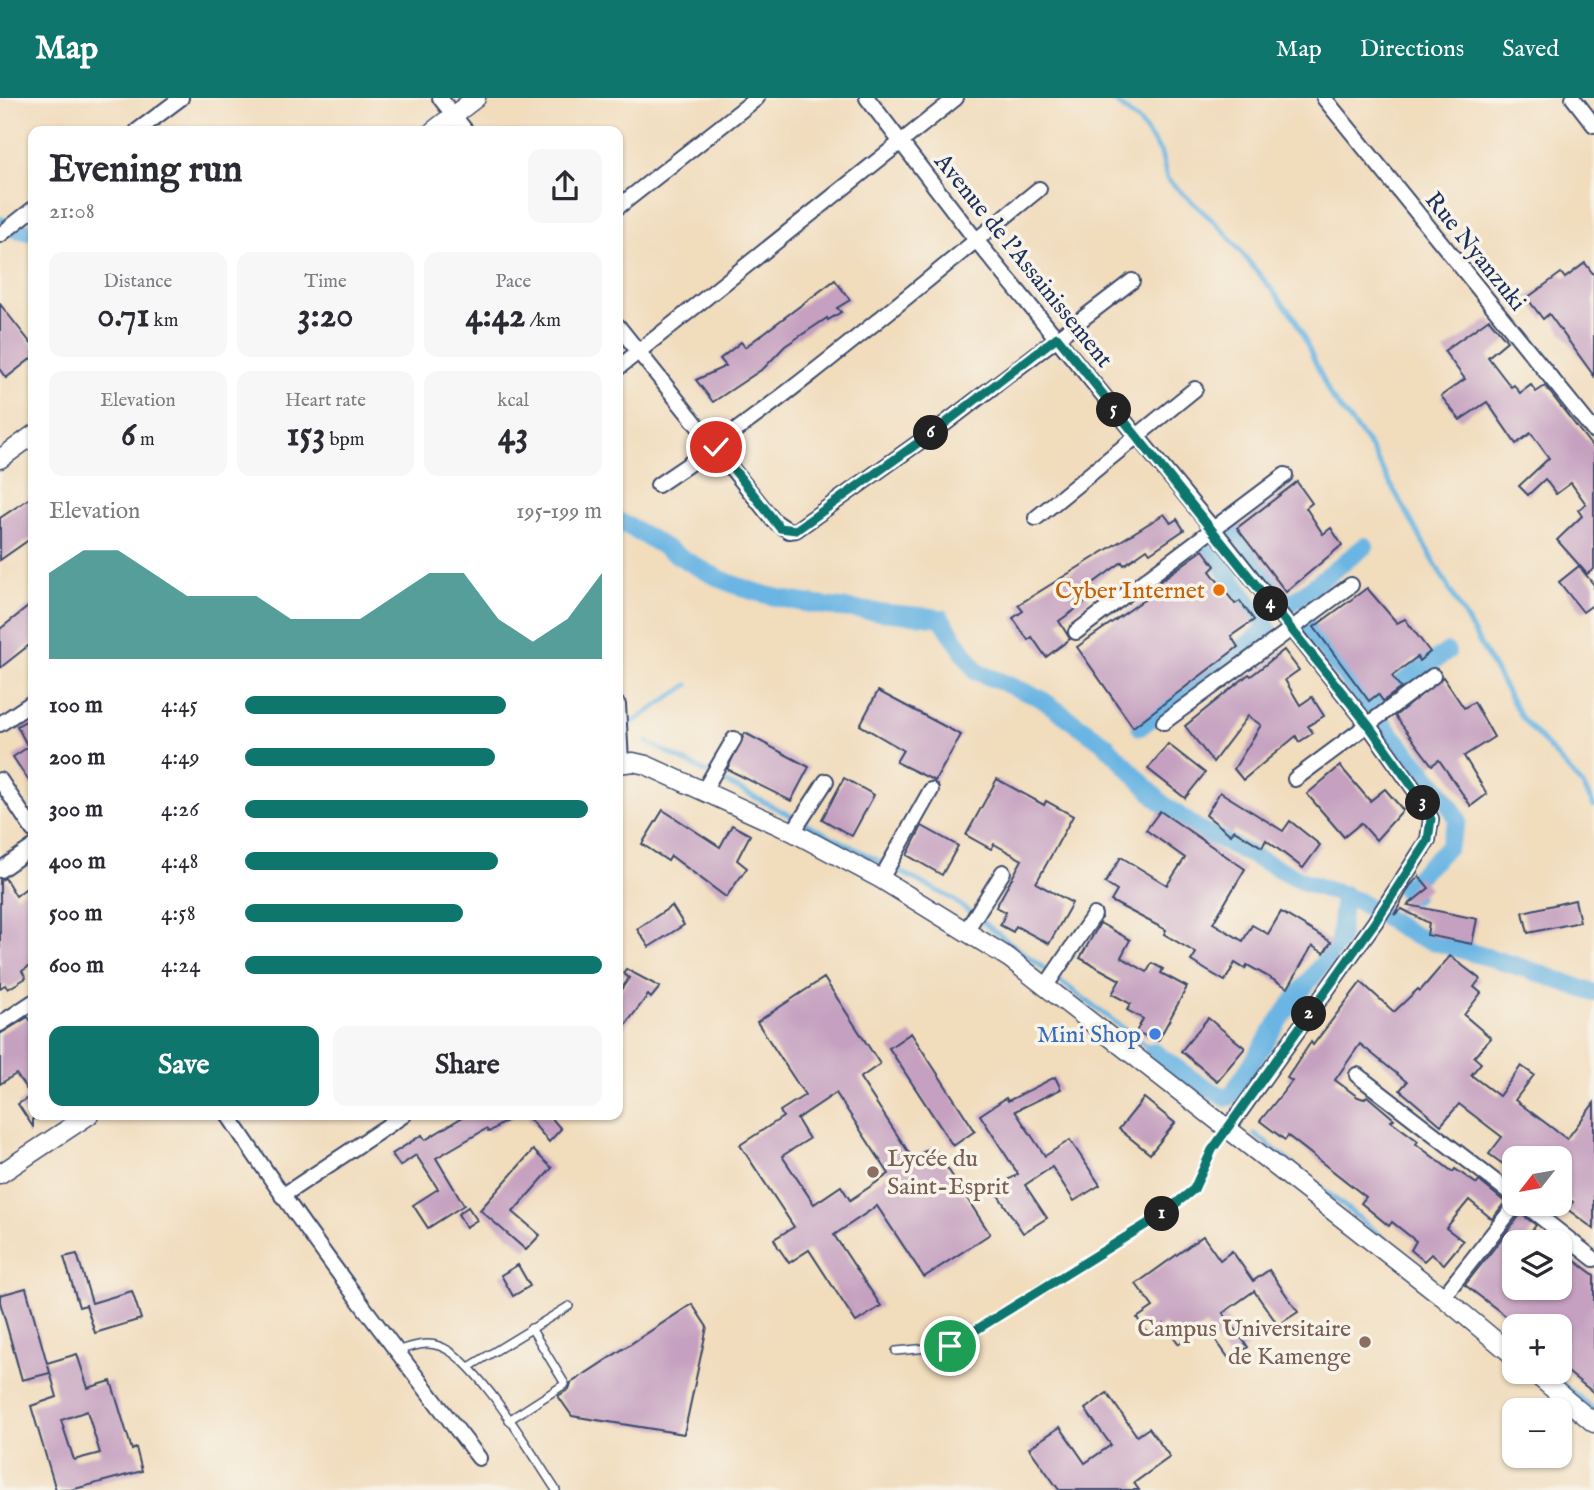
<!DOCTYPE html>
<meta charset="utf-8">
<style>
:root{--surface:#fff;--page:#f7f7f7;--text:#2b2b33;--muted:#7c7c81;--accent:#0f766e}
body{margin:0;font-family:"IM FELL English",serif;background:var(--page);color:var(--text);height:100vh;display:flex;flex-direction:column;font-size:26px;white-space:nowrap}
*{box-sizing:border-box;margin:0}
p{font-size:23px;color:var(--muted)}
.icon{flex:none;width:38px;height:38px;fill:none;stroke:currentColor;stroke-width:2;stroke-linecap:round;stroke-linejoin:round}
.map{position:relative;flex:1;overflow:hidden}
.panel{position:absolute;left:28px;top:28px;width:595px;height:994px;display:flex;flex-direction:column;background:var(--surface);border-radius:14px;box-shadow:0 2px 5px #0004}
.panel>*{flex:none}
.needle{width:46px;rotate:239deg}
.buttons{position:absolute;left:1502px;top:1048px;display:grid;gap:14px}
.buttons a{display:grid;place-items:center;width:70px;height:70px;border-radius:14px;background:var(--surface);box-shadow:0 2px 5px #0004;font-size:35px}
.pin{position:absolute;display:grid;place-items:center;width:60px;height:60px;color:#fff;margin:-30px;border:4px solid #fff;border-radius:50%;box-shadow:0 2px 7px #0007}
.km{position:absolute;width:35px;height:35px;margin:-18px;border-radius:50%;background:#222;color:#fff;font-size:19px;line-height:35px;text-align:center}
.round{display:grid;place-items:center;flex:none;width:74px;height:74px;border-radius:14px;background:var(--page)}
.summary{display:flex;align-items:center;justify-content:space-between;height:119px;padding:0 21px}
h1{font-size:38px;font-weight:700;line-height:52px}
.stats{display:grid;grid-template-columns:repeat(3,1fr);gap:10px;height:119px;padding:7px 21px}
.stats div{display:grid;align-content:center;border-radius:14px;background:var(--page);text-align:center}
.stats b{font-size:35px;font-weight:700}
.stats small{font-size:19px;font-weight:400}
.stats p{font-size:19px}
.chart{height:196px;padding:14px 21px}
.chart p{display:flex;justify-content:space-between}
.chart svg{width:100%;height:126px;margin-top:7px;fill:var(--accent);opacity:.7}
.action{display:flex;gap:14px;margin-top:auto;padding:14px 21px}
.action a{flex:1;height:80px;border-radius:14px;background:var(--accent);color:#fff;font-size:28px;font-weight:700;line-height:80px;text-align:center}
.action a+a{background:var(--page);color:var(--text)}
ul{padding:0 21px;list-style:none;font-size:23px}
li{display:grid;grid-template-columns:112px 84px 1fr;align-items:center;height:52px}
li i{height:18px;border-radius:9px;background:var(--accent)}
header{display:flex;align-items:center;gap:42px;box-sizing:border-box;height:98px;padding:0 35px;background:var(--accent);color:#fff}
header strong{font-size:33px}
nav{display:flex;gap:38px;margin-inline-start:auto;font-size:24px}
.map>svg:first-child{display:block}
.lines{fill:none;stroke-linecap:round;stroke-linejoin:round}
.stream{stroke:#6ab5e3;stroke-width:5}
.canal{stroke:#6ab5e3;stroke-width:18}
.building{fill:#c5a0c0;fill-rule:evenodd}
.service-casing{stroke:#3b496c;stroke-width:10}
.minor-casing{stroke:#3b496c;stroke-width:18}
.tertiary-casing{stroke:#3b496c;stroke-width:21}
.service{stroke:#fff;stroke-width:7}
.minor{stroke:#fff;stroke-width:14}
.tertiary{stroke:#fff;stroke-width:18}
.route-casing{stroke:#fff;stroke-width:14}
.route{stroke:#0f766e;stroke-width:9}
.food-dot{fill:#e8710a;stroke:#f7f3e8;stroke-width:2.5}
.shop-dot{fill:#3f7fe0;stroke:#f7f3e8;stroke-width:2.5}
.education-dot{fill:#8d6e63;stroke:#f7f3e8;stroke-width:2.5}
.labels{text-anchor:middle;stroke-width:7;stroke-linejoin:round;paint-order:stroke}
.street-label{font-size:24px;fill:#1b2f5e;stroke:#f7f3e8}
.food-label{font-size:24px;fill:#c56008;stroke:#f7f3e8;text-anchor:end}
.shop-label{font-size:24px;fill:#366cbe;stroke:#f7f3e8;text-anchor:end}
.education-label{font-size:24px;fill:#785e54;stroke:#f7f3e8;text-anchor:start}
</style>
<header>
<strong>Map</strong>
<nav><a>Map</a><a>Directions</a><a>Saved</a></nav>
</header>
<div class="map">
<svg width="1594" height="1392" viewBox="0 0 1594 1392">
<rect width="100%" height="100%" fill="#f7f3e8"/>
<filter id="ink" filterUnits="userSpaceOnUse"><feTurbulence type="fractalNoise" baseFrequency=".0143" numOctaves="2"/><feDisplacementMap in="SourceGraphic" scale="14" xChannelSelector="R" yChannelSelector="G"/><feConvolveMatrix kernelMatrix="1 2 1 2 8 2 1 2 1" color-interpolation-filters="sRGB"/></filter>
<filter id="wash" filterUnits="userSpaceOnUse"><feTurbulence type="fractalNoise" baseFrequency=".00686" numOctaves="4" result="noise"/><feDisplacementMap in="SourceGraphic" scale="28" xChannelSelector="R" yChannelSelector="G"/><feGaussianBlur stdDeviation="1.57" result="paint"/><feColorMatrix in="noise" values="0 0 0 0 0 0 0 0 0 0 0 0 0 0 0 0 0 1.4 0 .05"/><feComposite in="paint" operator="in"/></filter>
<g filter="url(#wash)">
<rect width="100%" height="100%" fill="#f1dcbc"/>
<g class="lines">
<g class="stream">
<polyline points="1111,0 1141,26 1161,55 1167,81 1223,132 1295,220 1331,299 1367,344 1521,619 1583,688 1594,708"/>
<polyline points="620,633 688,587"/>
<polyline points="647,644 951,800 1153,953"/>
<polyline points="1255,1036 1418,1168"/>
<polyline points="1504,1239 1514,1246"/>
<polyline points="1548,1274 1594,1312"/>
</g>
<g class="canal">
<polyline points="0,127 33,135"/>
<path d="M 618,423 C 658,442 693,471 735,487 C 794,510 878,513 941,520 L 977,574 L 1040,600 L 1105,646 L 1163,706 L 1197,730 L 1305,784 L 1358,803 L 1415,838 L 1524,870 L 1594,895"/>
<polyline points="1228,425 1288,508 1365,448"/>
<polyline points="1306,527 1368,607 1447,554"/>
<path d="M 1383,626 C 1409,659 1438,684 1458,722 L 1448,749 L 1404,791 L 1413,798"/>
<polyline points="1140,629 1268,530 1207,448"/>
<polyline points="1153,953 1199,986 1226,1000 1230,999 1282,918 1339,844 1344,796"/>
</g>
</g>
<g id="blocks">
<g class="building">
<polygon points="1585,165 1594,177 1594,278 1549,216 1543,221 1527,200 1561,175 1565,180"/>
<polygon points="835,182 850,202 837,210 841,214 828,222 827,220 785,248 764,270 713,304 696,282 726,268 720,261 741,244 745,249"/>
<polygon points="0,206 33,248 33,259 6,280 0,272"/>
<polygon points="1489,221 1507,243 1488,259 1511,289 1514,287 1520,295 1531,287 1536,294 1545,288 1594,351 1594,471 1587,476 1557,442 1582,418 1578,412 1586,406 1571,385 1556,396 1545,381 1528,397 1519,388 1549,360 1531,335 1516,346 1487,304 1460,322 1441,298 1465,281 1444,253"/>
<polygon points="1297,384 1312,405 1306,410 1323,436 1331,430 1342,447 1286,494 1237,430"/>
<polygon points="33,398 33,439 0,462 0,420"/>
<polygon points="1164,416 1171,425 1177,421 1184,432 1150,455 1147,451 1124,467 1122,464 1084,492 1090,501 1059,523 1070,541 1046,559 1032,539 1028,542 1013,520 1023,513 1018,507"/>
<polygon points="1203,452 1215,468 1210,473 1235,506 1240,503 1254,522 1231,538 1238,549 1133,629 1077,549 1148,499 1145,494"/>
<polygon points="1579,468 1594,487 1594,506 1583,514 1559,484"/>
<polygon points="1367,490 1397,525 1405,521 1430,554 1419,563 1417,559 1392,578 1401,590 1383,603 1378,596 1369,603 1314,529"/>
<polygon points="33,505 33,544 0,570 0,531"/>
<polygon points="1284,552 1299,572 1285,582 1300,607 1312,599 1324,618 1308,628 1313,635 1299,644 1296,638 1243,682 1234,671 1261,627 1248,618 1213,664 1185,628 1249,576 1251,578"/>
<polygon points="1443,579 1464,610 1474,604 1494,639 1464,658 1487,696 1471,708 1439,662 1432,667 1395,618"/>
<polygon points="878,593 961,637 935,683 896,664 903,652 860,627"/>
<polygon points="33,619 33,689 13,659 28,649 17,628"/>
<polygon points="745,635 809,669 791,703 727,671"/>
<polygon points="1168,646 1205,675 1185,700 1148,671"/>
<polygon points="1340,668 1370,703 1385,691 1403,712 1376,742 1361,725 1344,739 1307,696"/>
<polygon points="844,680 874,697 852,738 822,721"/>
<polygon points="997,681 1044,707 1046,703 1073,718 1036,785 1072,805 1049,846 1016,828 1013,834 1000,827 1006,814 996,809 1022,762 994,746 991,751 966,737"/>
<polygon points="1220,694 1283,733 1290,723 1320,747 1303,770 1266,742 1262,749 1234,732 1231,737 1206,717"/>
<polygon points="663,712 720,749 732,727 750,737 737,762 747,770 726,799 671,758 668,763 642,746"/>
<polygon points="1160,713 1245,771 1213,825 1243,843 1252,827 1268,836 1281,814 1331,844 1324,855 1312,848 1288,890 1247,867 1245,871 1235,865 1225,883 1191,863 1196,855 1164,836 1166,832 1111,803 1117,793 1105,785 1121,759 1167,787 1185,760 1146,732"/>
<polygon points="922,728 958,748 942,777 907,757"/>
<polygon points="1419,778 1429,790 1408,807 1477,821 1472,846 1427,837 1429,825 1402,811 1394,817 1410,788"/>
<polygon points="5,780 16,798 33,785 33,866 22,873 26,880 8,891 5,887 0,890 0,782"/>
<polygon points="1575,802 1580,824 1528,835 1523,814"/>
<polygon points="672,808 684,827 649,849 637,831"/>
<polygon points="1100,825 1130,842 1121,859 1147,874 1152,865 1163,871 1161,875 1187,889 1158,943 1136,934 1143,921 1127,912 1131,906 1112,896 1120,882 1080,860"/>
<polygon points="1450,858 1480,881 1474,889 1481,895 1464,917 1491,940 1474,959 1481,965 1471,977 1499,998 1521,968 1534,977 1515,1002 1567,1041 1594,1005 1594,1131 1567,1111 1573,1104 1559,1094 1559,1060 1514,1060 1514,1074 1489,1056 1502,1039 1459,1006 1441,1027 1400,992 1407,984 1360,946 1335,982 1358,999 1364,1001 1367,998 1394,1021 1391,1023 1418,1043 1416,1046 1453,1074 1455,1071 1477,1086 1479,1083 1505,1104 1492,1121 1469,1102 1446,1130 1463,1143 1444,1166 1431,1156 1424,1163 1411,1152 1416,1143 1392,1124 1389,1128 1361,1105 1366,1099 1288,1038 1285,1042 1260,1023 1292,983 1287,980 1311,944 1313,947 1361,884 1394,914 1418,891 1420,893"/>
<polygon points="626,871 660,889 651,900 648,897 618,937 618,896 629,880 623,875"/>
<path d="M 824,880 L 880,966 L 860,980 L 913,1061 L 933,1048 L 990,1136 L 924,1179 L 877,1108 L 834,1137 L 881,1208 L 856,1224 L 809,1152 L 789,1165 L 778,1149 L 774,1141 L 794,1129 L 740,1047 L 783,1019 L 780,1013 L 805,997 L 757,924 ZM 836,995 L 889,1076 L 850,1102 L 841,1088 L 814,1106 L 782,1058 L 809,1041 L 797,1021 Z"/>
<polygon points="28,919 33,926 33,1029 18,1006 31,998 16,976 0,986 0,936"/>
<polygon points="1208,920 1245,950 1217,983 1181,953"/>
<polygon points="911,935 975,1033 953,1048 889,950"/>
<polygon points="1055,979 1061,991 1015,1013 1045,1058 1070,1042 1100,1087 1074,1103 1052,1069 1025,1087 1047,1120 1023,1135 994,1091 1018,1076 980,1017 1006,1000 1008,1003"/>
<polygon points="1144,1000 1175,1025 1150,1056 1119,1031"/>
<polygon points="466,1017 515,1017 489,1034 486,1031 436,1060 464,1107 428,1130 413,1107 438,1091 416,1057 400,1068 392,1056 422,1037 425,1042"/>
<polygon points="526,1017 549,1017 561,1031 549,1044"/>
<polygon points="533,1052 552,1070 513,1114 540,1137 526,1152 480,1112"/>
<polygon points="468,1109 477,1122 466,1129 458,1116"/>
<polygon points="1521,1116 1536,1127 1524,1144 1514,1144 1514,1190 1559,1190 1559,1184 1575,1163 1594,1177 1594,1295 1559,1267 1559,1228 1519,1228 1465,1187"/>
<polygon points="1203,1138 1220,1162 1232,1153 1253,1183 1269,1172 1298,1214 1278,1227 1254,1193 1223,1215 1248,1249 1230,1262 1205,1227 1179,1246 1164,1226 1149,1237 1137,1220 1153,1209 1136,1186"/>
<polygon points="77,1156 92,1205 132,1193 141,1221 95,1235 86,1207 79,1209 64,1159"/>
<polygon points="518,1167 530,1188 513,1198 501,1177"/>
<path d="M 26,1190 L 47,1265 L 77,1256 L 88,1290 L 111,1283 L 132,1352 L 136,1350 L 142,1373 L 71,1392 L 56,1392 L 31,1308 L 57,1299 L 48,1267 L 50,1275 L 22,1282 L 0,1204 L 0,1197 ZM 87,1313 L 100,1355 L 74,1362 L 61,1322 Z"/>
<polygon points="692,1206 707,1229 684,1336 572,1318 558,1298 569,1291 571,1285"/>
<polygon points="1107,1295 1137,1338 1149,1330 1170,1359 1134,1385 1139,1392 1059,1392 1029,1350 1060,1329 1085,1365 1111,1347 1085,1311"/>
</g>
</g>
</g>
<g filter="url(#ink)">
<use href="#blocks" fill-opacity="0" stroke="#3b496c" stroke-width="2"/>
<g class="lines">
<defs>
<g id="service">
<path d="M 397,1253 C 410,1249 425,1243 439,1248 C 476,1259 533,1358 556,1392"/>
<polyline points="896,1253 950,1248 1163,1116 1194,1091 1212,1052 1227,1033"/>
<polyline points="469,1269 569,1208"/>
<polyline points="509,1322 565,1286 531,1230"/>
</g>
<g id="minor">
<polyline points="440,0 466,33"/>
<polyline points="867,0 976,142 1214,432 1369,628 1419,698 1431,721 1428,742 1375,824 1227,1032"/>
<polyline points="1324,0 1594,333"/>
<polyline points="1573,0 1594,27"/>
<polyline points="137,33 181,0"/>
<polyline points="618,109 757,0"/>
<polyline points="0,137 33,111"/>
<polyline points="618,228 773,422 789,433 796,432 943,327 1132,183"/>
<polyline points="618,270 956,0"/>
<path d="M 658,387 C 792,298 914,192 1039,91"/>
<polyline points="1036,420 1195,291"/>
<polyline points="1076,534 1285,377"/>
<polyline points="618,607 621,665"/>
<polyline points="1164,624 1351,487"/>
<polyline points="0,626 33,604"/>
<polyline points="1295,681 1433,578"/>
<polyline points="0,682 33,732"/>
<polyline points="704,692 734,641"/>
<polyline points="793,734 826,683"/>
<polyline points="0,772 33,749"/>
<polyline points="881,781 931,692"/>
<polyline points="966,833 1003,774"/>
<polyline points="1045,889 1094,817"/>
<polyline points="0,926 33,904"/>
<polyline points="1357,977 1514,1098"/>
<path d="M 228,1017 C 306,1135 392,1248 479,1360"/>
<polyline points="282,1098 404,1017"/>
<polyline points="1524,1106 1594,1161"/>
<polyline points="1443,1199 1516,1106"/>
</g>
<g id="tertiary">
<polyline points="433,33 476,0"/>
<polyline points="0,361 33,337"/>
<polyline points="618,666 633,664 646,667 793,734 881,781 1009,860 1443,1199 1514,1258"/>
<polyline points="0,1076 89,1017"/>
<polyline points="1533,1274 1594,1325"/>
</g>
</defs>
<use href="#service" class="service-casing"/>
<use href="#minor" class="minor-casing"/>
<use href="#tertiary" class="tertiary-casing"/>
<use href="#service" class="service"/>
<use href="#minor" class="minor"/>
<use href="#tertiary" class="tertiary"/>
</g>
</g>
<g class="lines" filter="url(#ink)">
<defs>
<polyline id="route" points="716,349 780,430 796,432 943,327 1057,239 1369,628 1419,698 1431,721 1428,742 1375,824 1212,1052 1194,1091 1163,1116 950,1248"/>
</defs>
<use href="#route" class="route-casing"/>
<use href="#route" class="route"/>
</g>
<circle class="food-dot" cx="1219" cy="492" r="7"/>
<circle class="shop-dot" cx="1155" cy="936" r="7"/>
<g class="education-dot">
<circle cx="873" cy="1074" r="7"/>
<circle cx="1365" cy="1244" r="7"/>
</g>
<g class="labels">
<g class="street-label">
<text transform="translate(1476 153) rotate(51)" y="8">Rue Nyanzuki</text>
<text transform="translate(1024 162) rotate(51)" y="8">Avenue de l'Assainissement</text>
</g>
<g class="food-label">
<text x="1205" y="500">Cyber Internet</text>
</g>
<g class="shop-label">
<text x="1141" y="944">Mini Shop</text>
</g>
<g class="education-label">
<text x="887" y="1068">Lycée du<tspan x="887" dy="28">Saint-Esprit</tspan></text>
<text x="1351" y="1238" text-anchor="end">Campus Universitaire<tspan x="1351" dy="28">de Kamenge</tspan></text>
</g>
</g>
</svg>
<div class="buttons">
<a><svg class="needle" viewBox="-14 -14 28 28"><path d="M0-13l5 13h-10z" fill="#e53935"/><path d="M0 13l5-13h-10z" fill="#7c7c81"/></svg></a>
<a><svg class="icon" aria-label="layers" viewBox="0 0 24 24"><path d="M12 4l9 5-9 5-9-5zM3 14l9 5 9-5"/></svg></a>
<a>+</a>
<a>−</a>
</div>
<div class="pin" style="left:950px;top:1248px;background:#1e9e55"><svg class="icon" aria-label="arrive" viewBox="0 0 24 24"><path d="M6 21V4h12l-3 4 3 4H6"/></svg></div>
<div class="pin" style="left:716px;top:349px;background:#d93025"><svg class="icon" aria-label="check" viewBox="0 0 24 24"><path d="M5 12l5 5 9-10"/></svg></div>
<b class="km" style="left:1162px;top:1116px">1</b>
<b class="km" style="left:1309px;top:916px">2</b>
<b class="km" style="left:1423px;top:705px">3</b>
<b class="km" style="left:1271px;top:506px">4</b>
<b class="km" style="left:1114px;top:312px">5</b>
<b class="km" style="left:931px;top:335px">6</b>
<section class="panel">
<div class="summary"><div><h1>Evening run</h1><p>21:08</p></div><a class="round"><svg class="icon" aria-label="share" viewBox="0 0 24 24"><path d="M12 15V3M7 8l5-5 5 5M5 13v7h14v-7"/></svg></a></div>
<div class="stats">
<div><p>Distance</p><b>0.71<small> km</small></b></div>
<div><p>Time</p><b>3:20</b></div>
<div><p>Pace</p><b>4:42<small> /km</small></b></div>
</div>
<div class="stats">
<div><p>Elevation</p><b>6<small> m</small></b></div>
<div><p>Heart rate</p><b>153<small> bpm</small></b></div>
<div><p>kcal</p><b>43</b></div>
</div>
<div class="chart"><p><span>Elevation</span>195–199 m</p>
<svg viewBox="0 0 160 44" preserveAspectRatio="none"><path d="M0 44V14L10 6L20 6L30 14L40 22L50 22L60 22L70 30L80 30L90 30L100 22L110 14L120 14L130 30L140 38L150 30L160 14V44z"/></svg>
</div>
<ul>
<li><b>100 m</b>4:45<i style="width:73%"></i></li>
<li><b>200 m</b>4:49<i style="width:70%"></i></li>
<li><b>300 m</b>4:26<i style="width:96%"></i></li>
<li><b>400 m</b>4:48<i style="width:71%"></i></li>
<li><b>500 m</b>4:58<i style="width:61%"></i></li>
<li><b>600 m</b>4:24<i style="width:100%"></i></li>
</ul>
<div class="action"><a>Save</a><a>Share</a></div>
</section>
</div>
